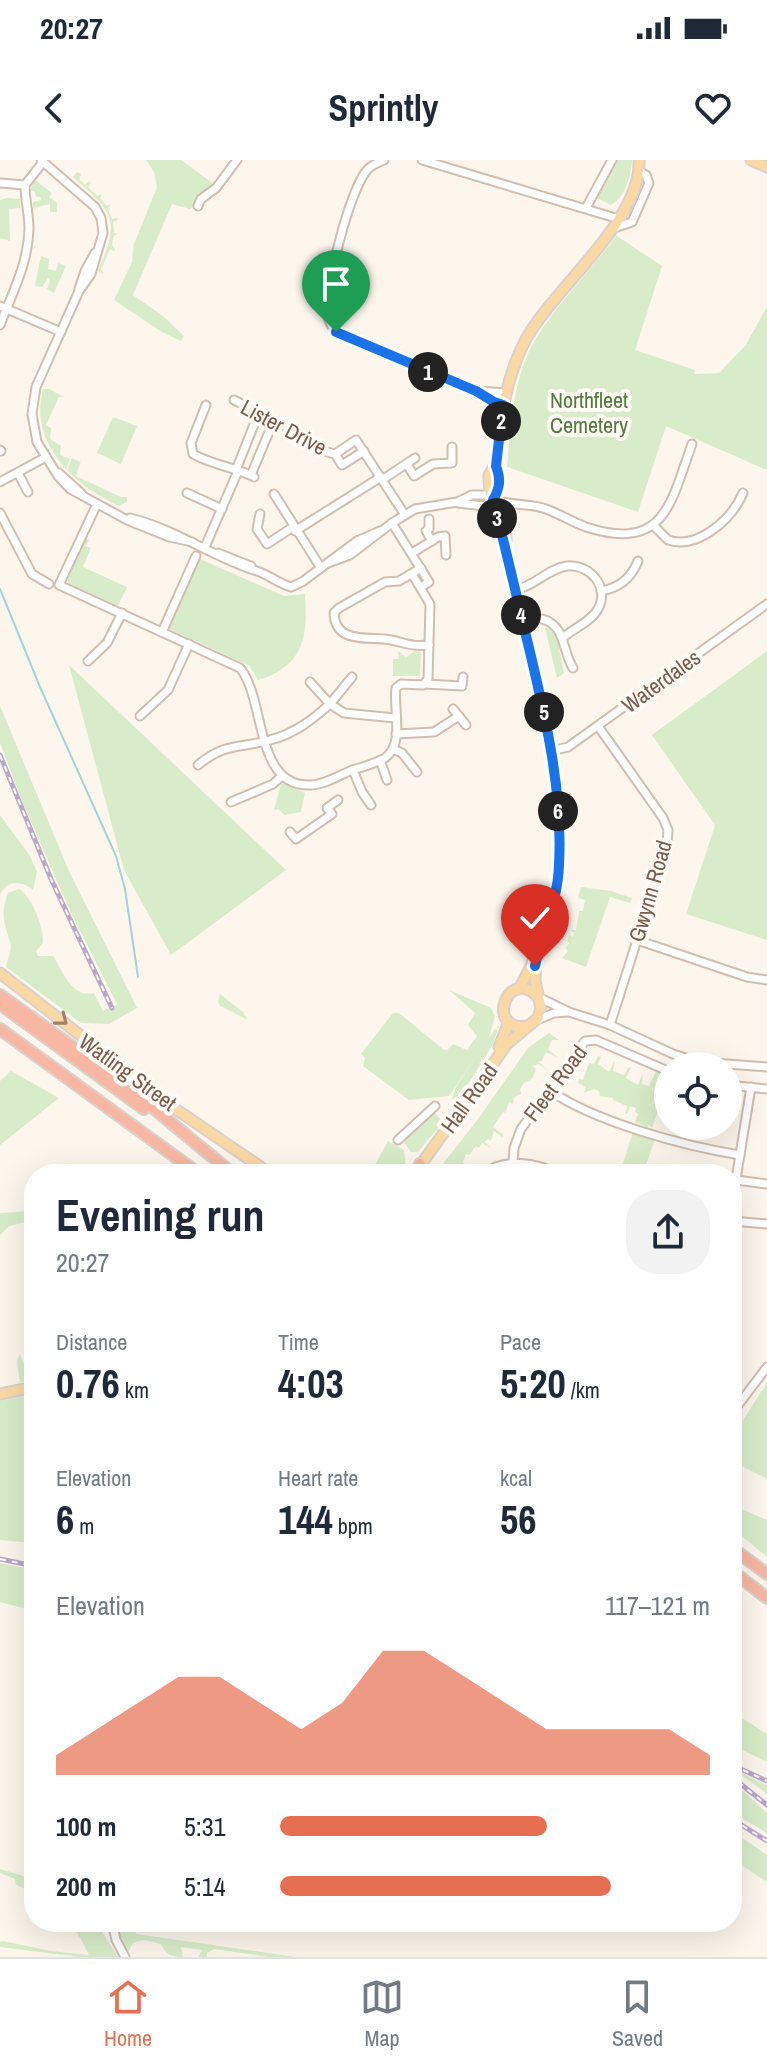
<!DOCTYPE html>
<meta charset="utf-8">
<style>
:root{--surface:#fff;--page:#f2f2f3;--text:#1f2937;--muted:#747a83;--line:#e0e1e3;--accent:#e76f51}
body{margin:0;font-family:"Archivo Narrow",sans-serif;background:var(--page);color:var(--text);height:100vh;display:flex;flex-direction:column;font-size:30px;white-space:nowrap}
*{box-sizing:border-box;margin:0}
p{font-size:26px;color:var(--muted)}
.icon{flex:none;width:44px;height:44px;fill:none;stroke:currentColor;stroke-width:2;stroke-linecap:round;stroke-linejoin:round}
.map{position:relative;flex:1;overflow:hidden}
.details{position:absolute;left:24px;top:1004px;width:718px;height:768px;display:flex;flex-direction:column;background:var(--surface);border-radius:32px;box-shadow:0 8px 32px #0002}
.details>*{flex:none}
.tools{position:absolute;left:654px;top:892px;display:grid;gap:16px}
.tools a{display:grid;place-items:center;width:88px;height:88px;border-radius:50%;background:var(--surface);box-shadow:0 8px 32px #0002;font-size:40px}
.pin{position:absolute;display:grid;place-items:center;width:68px;height:68px;color:#fff;margin:-82px -34px;border-radius:50% 50% 50% 0;rotate:-45deg;box-shadow:0 0 8px #0007}
.pin .icon{rotate:45deg}
.km{position:absolute;width:40px;height:40px;margin:-20px;border-radius:50%;background:#222;color:#fff;font-size:22px;line-height:40px;text-align:center}
.round{display:grid;place-items:center;flex:none;width:84px;height:84px;border-radius:32px;background:var(--page)}
.overview{display:flex;align-items:center;justify-content:space-between;height:136px;padding:0 32px}
h1{font-size:44px;font-weight:800;line-height:60px}
.stats{display:grid;grid-template-columns:repeat(3,1fr);gap:12px;height:136px;padding:8px 32px}
.stats div{display:grid;align-content:center}
.stats b{font-size:40px;font-weight:800}
.stats small{font-size:22px;font-weight:400}
.stats p{font-size:22px}
.chart{height:224px;padding:16px 32px}
.chart p{display:flex;justify-content:space-between}
.chart svg{width:100%;height:144px;margin-top:8px;fill:var(--accent);opacity:.7}
ul{padding:0 32px;list-style:none;font-size:26px}
li{display:grid;grid-template-columns:128px 96px 1fr;align-items:center;height:60px}
li i{height:20px;border-radius:10px;background:var(--accent)}
.status{display:flex;justify-content:space-between;align-items:center;height:56px;padding:0 40px;background:var(--surface);direction:ltr}
.status svg{height:22px;fill:currentColor}
header{display:flex;justify-content:space-between;align-items:center;height:104px;padding:0 32px;background:var(--surface);font-size:36px;font-weight:800}
.dock{display:flex;justify-content:space-around;align-items:center;height:112px;border-top:2px solid var(--line);background:var(--surface);font-size:22px;color:var(--muted)}
.dock a{display:grid;justify-items:center;gap:4px}
.dock .selected{color:var(--accent)}
.map>svg:first-child{display:block}
.green{fill:#d8ecc9}
.lines{fill:none;stroke-linecap:round;stroke-linejoin:round}
.stream{stroke:#a5d3da;stroke-width:2}
.minor-casing{stroke:#d1beb0;stroke-width:11}
.major-casing{stroke:#dad1cd;stroke-width:13}
.highway-casing{stroke:#dad1cd;stroke-width:14}
.minor{stroke:#fff;stroke-width:7}
.major{stroke:#fbd9a5;stroke-width:9}
.highway{stroke:#f7b7a3;stroke-width:10}
.rail-casing{stroke:#b9a8c9;stroke-width:5}
.rail{stroke:#fffaf3;stroke-width:2;stroke-dasharray:6;stroke-linecap:butt}
.oneway{stroke:#a18267}
.route-casing{stroke:#fff;stroke-width:16}
.route{stroke:#1a73e8;stroke-width:10}
.labels{text-anchor:middle;stroke-width:8;stroke-linejoin:round;paint-order:stroke}
.park-label{font-size:22px;fill:#537a41;stroke:#fffaf3}
.street-label{font-size:22px;fill:#7a5c4d;stroke:#fffaf3}
</style>
<div class="status"><b>20:27</b><svg viewBox="0 0 49 12"><path d="M0 12V9h3v3zM5 12V6h3v6zM10 12V3h3v9zM15 12V0h3v12zM26 1h20v11H26zM47 4h2v5h-2z"/></svg></div>
<header><svg class="icon" aria-label="back" viewBox="0 0 24 24"><path d="M15 5l-7 7 7 7"/></svg>Sprintly<svg class="icon" aria-label="heart" viewBox="0 0 24 24"><path d="M12 20l-8-8c-3-5 5-10 8-4 3-6 11-1 8 4z"/></svg></header>
<div class="map">
<svg width="767" height="1797" viewBox="0 0 767 1797">
<rect width="100%" height="100%" fill="#fdf6ec"/>
<g class="green">
<polygon points="146,0 181,0 214,24 199,35 195,45 190,49 172,44 133,135 164,157 184,176 181,181 162,172 114,140 132,102 134,84 157,27 154,12"/>
<path d="M 617,0 L 632,0 C 631,16 625,38 611,45 L 597,38 Z"/>
<path d="M 77,12 L 81,14 L 79,19 L 85,25 L 89,21 L 91,23 L 88,27 L 97,36 L 102,34 L 100,38 L 107,46 L 111,44 L 108,49 L 112,59 L 117,58 L 118,60 L 113,62 L 114,73 L 118,74 L 114,75 L 112,85 L 115,89 L 114,91 L 110,89 L 101,109 L 104,114 L 98,111 C 121,59 114,53 73,17 Z"/>
<polygon points="35,20 52,33 49,37 57,43 57,52 50,52 50,44 33,48 33,42 41,40 41,37 36,37 35,32 30,30"/>
<polygon points="7,38 20,39 20,48 9,49 10,81 0,78 0,40"/>
<path d="M 614,74 L 662,106 L 635,190 L 695,210 L 694,214 L 719,213 L 745,186 L 767,147 L 767,310 L 666,266 L 638,352 L 507,307 C 511,263 513,218 535,180 C 557,143 591,111 616,76 Z"/>
<polygon points="41,96 49,99 48,109 56,111 58,103 66,106 54,133 47,129 50,120 48,118 42,127 35,126"/>
<path d="M 43,229 L 49,229 L 64,237 L 59,237 L 46,265 L 51,268 L 50,279 L 61,286 L 60,295 L 70,299 L 66,309 C 45,285 35,260 43,229 Z"/>
<polygon points="113,257 137,266 121,304 97,293"/>
<path d="M 82,297 L 76,316 L 121,337 L 127,337 L 127,342 L 119,346 C 99,336 82,326 67,310 L 72,298 L 80,302 Z"/>
<polygon points="86,378 89,380 86,386 91,388 83,407 127,427 118,446 68,423 68,418"/>
<path d="M 198,398 L 284,436 L 305,434 C 308,477 304,506 258,520 L 250,506 L 167,468 Z"/>
<polygon points="549,467 557,478 564,513 557,518 545,468"/>
<polygon points="398,491 406,497 415,491 421,492 420,516 393,516 393,499 399,499"/>
<polygon points="767,491 767,780 686,754 715,665 652,575"/>
<polygon points="69,505 286,710 171,795 124,710"/>
<path d="M 0,546 L 69,711 L 137,848 L 109,864 L 81,863 L 6,807 C 7,799 13,789 10,782 C 4,761 0,756 8,733 L 19,729 C 32,736 44,768 43,783 L 36,791 L 38,796 L 53,796 C 63,811 72,839 94,833 L 103,851 L 117,844 L 71,753 L 22,641 L 0,583 Z"/>
<polygon points="284,623 305,633 301,652 285,655 278,649 274,650 281,624"/>
<path d="M 0,655 L 30,696 L 37,712 L 33,730 C 21,720 8,720 0,734 Z"/>
<polygon points="581,727 611,731 632,738 630,743 610,737 586,807 562,798 568,791 565,788 570,783 567,781 569,775 573,777 574,773 571,770 576,770 579,751 583,751 585,740 578,738"/>
<polygon points="449,830 491,848 495,856 489,878 495,869 498,870 497,866 499,867 492,886 460,937 452,939 456,927 477,895 449,936 409,940 363,906 365,898 361,894 393,853 399,853 444,890 447,890 453,884 467,890 477,876 468,865 475,853"/>
<polygon points="220,834 243,852 248,860 220,846 218,841"/>
<polygon points="549,873 559,880 552,880 548,889 558,898 546,892 542,901 539,902 549,912 539,904 533,906 536,909 532,919 524,923 520,929 521,934 514,937 513,944 509,942 505,953 503,952 493,967 504,975 502,977 494,971 491,981 488,979 485,982 491,988 482,983 479,988 476,986 469,995 466,994 463,1002 471,1011 470,1013 461,1007 453,1014 435,1014 478,959 528,888"/>
<polygon points="598,896 601,897 598,904 609,912 615,900 613,911 624,915 628,908 631,907 626,918 638,925 643,913 642,924 649,926 656,911 668,916 668,923 652,968 649,965 647,967 635,962 638,954 635,952 636,948 630,946 627,954 625,954 627,946 613,940 613,938 600,936 599,931 594,929 584,933 586,927 578,923 579,919 583,920 589,903 594,904"/>
<polygon points="11,911 59,938 0,985 0,921"/>
<polygon points="435,953 443,962 418,992 411,992 404,982 405,978 430,954"/>
<polygon points="633,971 651,980 655,979 643,1014 620,1014"/>
<polygon points="388,981 404,990 406,1006 401,1014 370,1014"/>
<polygon points="34,1051 34,1060 9,1066 0,1075 0,1053"/>
<polygon points="20,1194 27,1213 34,1212 34,1221 20,1222 17,1201"/>
<polygon points="767,1222 767,1319 732,1301 732,1278"/>
<polygon points="34,1232 34,1383 0,1380 0,1239"/>
<polygon points="732,1345 767,1360 767,1397 732,1368"/>
<polygon points="0,1403 34,1410 34,1451 0,1442"/>
<polygon points="732,1552 767,1574 767,1602 732,1585"/>
<polygon points="732,1609 767,1625 767,1634 743,1616 736,1624 767,1653 767,1673 732,1652"/>
<polygon points="732,1671 767,1695 767,1722 732,1699"/>
<polygon points="0,1709 34,1719 34,1733 16,1725 15,1719 0,1713"/>
<path d="M 68,1762 L 96,1762 L 118,1797 L 80,1797 L 0,1787 L 0,1782 L 3,1781 L 51,1791 L 89,1795 C 83,1783 78,1772 68,1762 Z"/>
<path d="M 115,1762 L 135,1762 L 136,1774 L 295,1797 L 270,1797 L 214,1789 L 207,1793 L 207,1797 L 198,1797 L 202,1790 L 181,1787 L 183,1797 C 172,1797 166,1795 161,1784 L 144,1780 L 133,1783 L 127,1794 Z"/>
</g>
<g class="lines">
<polyline class="stream" points="0,429 40,527 116,696 125,729 138,817"/>
<defs>
<g id="minor">
<polyline points="41,0 95,47 101,58 103,73 91,114 79,131 36,227 32,254 37,282 58,316 70,329 129,361 169,377 192,382"/>
<path d="M 384,0 C 379,2 372,5 368,9 C 350,27 322,136 329,160 C 332,169 337,173 346,178 L 476,231 L 495,242 L 503,245"/>
<polyline points="422,0 619,59"/>
<polyline points="0,23 25,25"/>
<polyline points="198,46 201,39 216,28 237,0"/>
<polyline points="586,48 612,0"/>
<polyline points="614,68 632,62 649,23 646,15 639,11"/>
<polyline points="79,129 85,111 95,93"/>
<polyline points="0,146 61,172"/>
<path d="M 0,165 C 12,134 28,104 29,69 C 29,54 25,40 25,25 L 43,2"/>
<polyline points="478,231 506,233"/>
<polyline points="234,240 305,276 320,290 335,294 356,280 405,355"/>
<path d="M 206,245 L 191,283 L 193,294 C 212,305 235,307 254,317"/>
<polyline points="0,290 1,291"/>
<polyline points="335,294 342,305 364,291"/>
<polyline points="407,304 414,316 433,304 452,303 452,287"/>
<polyline points="236,310 259,252"/>
<polyline points="18,313 28,332"/>
<polyline points="59,313 82,334"/>
<polyline points="251,315 274,260"/>
<polyline points="382,320 415,298"/>
<polyline points="0,322 46,297"/>
<polyline points="187,333 222,349"/>
<polyline points="274,334 321,408"/>
<polyline points="458,343 484,346 493,340"/>
<path d="M 97,344 L 59,425 L 240,508 C 266,539 254,627 310,625 C 323,625 338,616 350,611 C 361,607 375,604 385,598 C 405,583 393,550 396,528 L 401,524 L 423,525 L 428,519 L 430,444 L 412,414"/>
<polyline points="0,353 32,414 49,424"/>
<polyline points="260,354 257,369 267,384 293,367"/>
<path d="M 130,358 C 176,369 212,397 257,411 C 269,415 278,423 291,427 L 302,422 L 357,381 L 380,371"/>
<polyline points="429,359 429,369 426,371 432,381"/>
<polyline points="392,363 429,422 421,427"/>
<path d="M 653,365 L 668,380 C 698,390 732,359 743,333"/>
<polyline points="295,371 381,317"/>
<polyline points="205,387 238,311"/>
<polyline points="218,393 251,406"/>
<polyline points="412,393 438,377 445,376 446,395"/>
<path d="M 328,403 L 350,395 L 392,363 L 415,349 L 457,342 L 472,335 L 487,335 C 501,347 529,342 546,349 C 560,354 572,362 586,367 C 665,393 671,342 692,284"/>
<path d="M 421,408 L 399,421 L 385,422 L 339,448 L 334,453 C 335,485 370,476 391,480 C 406,483 412,487 429,485"/>
<path d="M 515,430 C 535,426 549,408 567,406 C 590,404 610,427 598,449 C 592,461 574,468 564,477"/>
<path d="M 601,431 C 619,428 631,419 638,401"/>
<path d="M 542,459 C 566,465 562,491 573,508"/>
<polyline points="162,472 196,396"/>
<polyline points="88,501 107,483 122,453"/>
<polyline points="310,522 330,544 352,517"/>
<polyline points="425,524 462,526 463,517"/>
<polyline points="453,549 466,565"/>
<polyline points="140,556 168,530 189,484"/>
<polyline points="598,566 663,658 668,670 667,686 610,865"/>
<polyline points="396,574 434,572 459,556"/>
<polyline points="393,589 402,593 417,612"/>
<polyline points="551,591 568,587 767,444"/>
<polyline points="380,600 387,620"/>
<path d="M 198,605 C 226,582 238,589 270,580 C 294,574 312,560 330,544 L 344,553 L 395,558"/>
<polyline points="353,610 362,632 371,645"/>
<polyline points="231,642 273,624 282,616"/>
<polyline points="290,672 296,679 332,654 327,648 338,640"/>
<polyline points="637,780 747,817 767,820"/>
<polyline points="538,837 569,852 610,865 673,894 699,902 767,907"/>
<polyline points="537,860 554,853 567,852"/>
<polyline points="728,925 767,929"/>
<path d="M 549,930 C 595,962 684,986 740,995"/>
<polyline points="398,980 435,946"/>
<polyline points="513,1003 514,988 521,969 585,881 596,880 668,911"/>
<path d="M 483,1014 C 505,997 536,1003 560,1014"/>
<polyline points="736,1020 767,1024"/>
<polyline points="732,1044 751,927"/>
<polyline points="732,1061 767,1064"/>
<polyline points="732,1253 767,1207"/>
<polyline points="112,1762 116,1780 125,1797"/>
</g>
<g id="major">
<polyline points="751,0 767,7"/>
<path d="M 493,340 C 500,328 501,319 496,306"/>
<polyline points="497,356 505,360 506,381"/>
<polyline points="0,813 174,948 271,1014"/>
<path d="M 519,829 C 533,803 547,775 553,745 C 578,636 532,510 510,403 C 504,374 488,345 489,315 C 503,297 499,266 504,244 C 509,219 516,196 529,174 C 557,126 642,59 639,0"/>
<path d="M 528,866 C 484,873 507,805 538,837"/>
<polyline points="499,887 509,862"/>
<polyline points="417,1010 507,884 538,858 541,848 535,821 536,798"/>
<polyline points="0,1234 34,1227"/>
</g>
<g id="highway">
<polyline points="0,835 122,922 233,1014"/>
<polyline points="0,844 144,949"/>
<polyline points="0,869 199,1014"/>
<polyline points="417,1014 420,1004"/>
<polyline points="732,1388 767,1414"/>
<polyline points="732,1411 767,1438"/>
</g>
</defs>
<use href="#minor" class="minor-casing"/>
<use href="#major" class="major-casing"/>
<use href="#highway" class="highway-casing"/>
<use href="#minor" class="minor"/>
<use href="#major" class="major"/>
<use href="#highway" class="highway"/>
<defs>
<g id="rail">
<polyline points="0,595 51,719 112,848"/>
<polyline points="0,1399 34,1406"/>
<polyline points="732,1605 767,1621"/>
<polyline points="738,1622 767,1645"/>
<polyline points="732,1659 767,1681"/>
</g>
</defs>
<use href="#rail" class="rail-casing"/>
<use href="#rail" class="rail"/>
</g>
<defs><path id="oneway-chevron" d="M-2-3.5L2.5 0L-2 3.5" fill="none" stroke-width="1.6" stroke-linecap="round" stroke-linejoin="round" transform="scale(2)"/></defs>
<use class="oneway" href="#oneway-chevron" transform="translate(62 860) rotate(38)"/>
<g class="lines">
<defs>
<path id="route" d="M 336,172 L 476,231 L 494,242 L 503,245 L 496,306 C 501,319 500,328 493,340 C 506,389 517,438 529,488 C 546,559 563,632 559,705 C 558,741 542,772 535,806"/>
</defs>
<use href="#route" class="route-casing"/>
<use href="#route" class="route"/>
</g>
<g class="labels">
<g class="park-label">
<text x="589" y="248">Northfleet<tspan x="589" dy="25">Cemetery</tspan></text>
</g>
<g class="street-label">
<text transform="translate(284 267) rotate(28)" y="8">Lister Drive</text>
<text transform="translate(661 521) rotate(-36)" y="8">Waterdales</text>
<text transform="translate(650 731) rotate(-74)" y="8">Gwynn Road</text>
<text transform="translate(128 912) rotate(36)" y="8">Watling Street</text>
<text transform="translate(555 923) rotate(-53)" y="8">Fleet Road</text>
<text transform="translate(469 938) rotate(-54)" y="8">Hall Road</text>
</g>
</g>
</svg>
<div class="tools">
<a><svg class="icon" aria-label="locate" viewBox="0 0 24 24"><circle cx="12" cy="12" r="6"/><path d="M12 2v4M12 18v4M2 12h4M18 12h4"/></svg></a>
</div>
<div class="pin" style="left:336px;top:172px;background:#1e9e55"><svg class="icon" aria-label="arrive" viewBox="0 0 24 24"><path d="M6 21V4h12l-3 4 3 4H6"/></svg></div>
<div class="pin" style="left:535px;top:806px;background:#d93025"><svg class="icon" aria-label="check" viewBox="0 0 24 24"><path d="M5 12l5 5 9-10"/></svg></div>
<b class="km" style="left:428px;top:212px">1</b>
<b class="km" style="left:501px;top:261px">2</b>
<b class="km" style="left:497px;top:358px">3</b>
<b class="km" style="left:521px;top:455px">4</b>
<b class="km" style="left:544px;top:552px">5</b>
<b class="km" style="left:558px;top:651px">6</b>
<section class="details">
<div class="overview"><div><h1>Evening run</h1><p>20:27</p></div><a class="round"><svg class="icon" aria-label="share" viewBox="0 0 24 24"><path d="M12 15V3M7 8l5-5 5 5M5 13v7h14v-7"/></svg></a></div>
<div class="stats">
<div><p>Distance</p><b>0.76<small> km</small></b></div>
<div><p>Time</p><b>4:03</b></div>
<div><p>Pace</p><b>5:20<small> /km</small></b></div>
</div>
<div class="stats">
<div><p>Elevation</p><b>6<small> m</small></b></div>
<div><p>Heart rate</p><b>144<small> bpm</small></b></div>
<div><p>kcal</p><b>56</b></div>
</div>
<div class="chart"><p><span>Elevation</span>117–121 m</p>
<svg viewBox="0 0 160 44" preserveAspectRatio="none"><path d="M0 44V38L10 30L20 22L30 14L40 14L50 22L60 30L70 22L80 6L90 6L100 14L110 22L120 30L130 30L140 30L150 30L160 38V44z"/></svg>
</div>
<ul>
<li><b>100 m</b>5:31<i style="width:62%"></i></li>
<li><b>200 m</b>5:14<i style="width:77%"></i></li>
</ul>
</section>
</div>
<nav class="dock">
<a class="selected"><svg class="icon" aria-label="home" viewBox="0 0 24 24"><path d="M3 11l9-7 9 7M6 9v11h12V9"/></svg>Home</a>
<a><svg class="icon" aria-label="map" viewBox="0 0 24 24"><path d="M3 6l6-2 6 2 6-2v14l-6 2-6-2-6 2zM9 4v14M15 6v14"/></svg>Map</a>
<a><svg class="icon" aria-label="saved" viewBox="0 0 24 24"><path d="M7 4h10v16l-5-4-5 4z"/></svg>Saved</a>
</nav>
